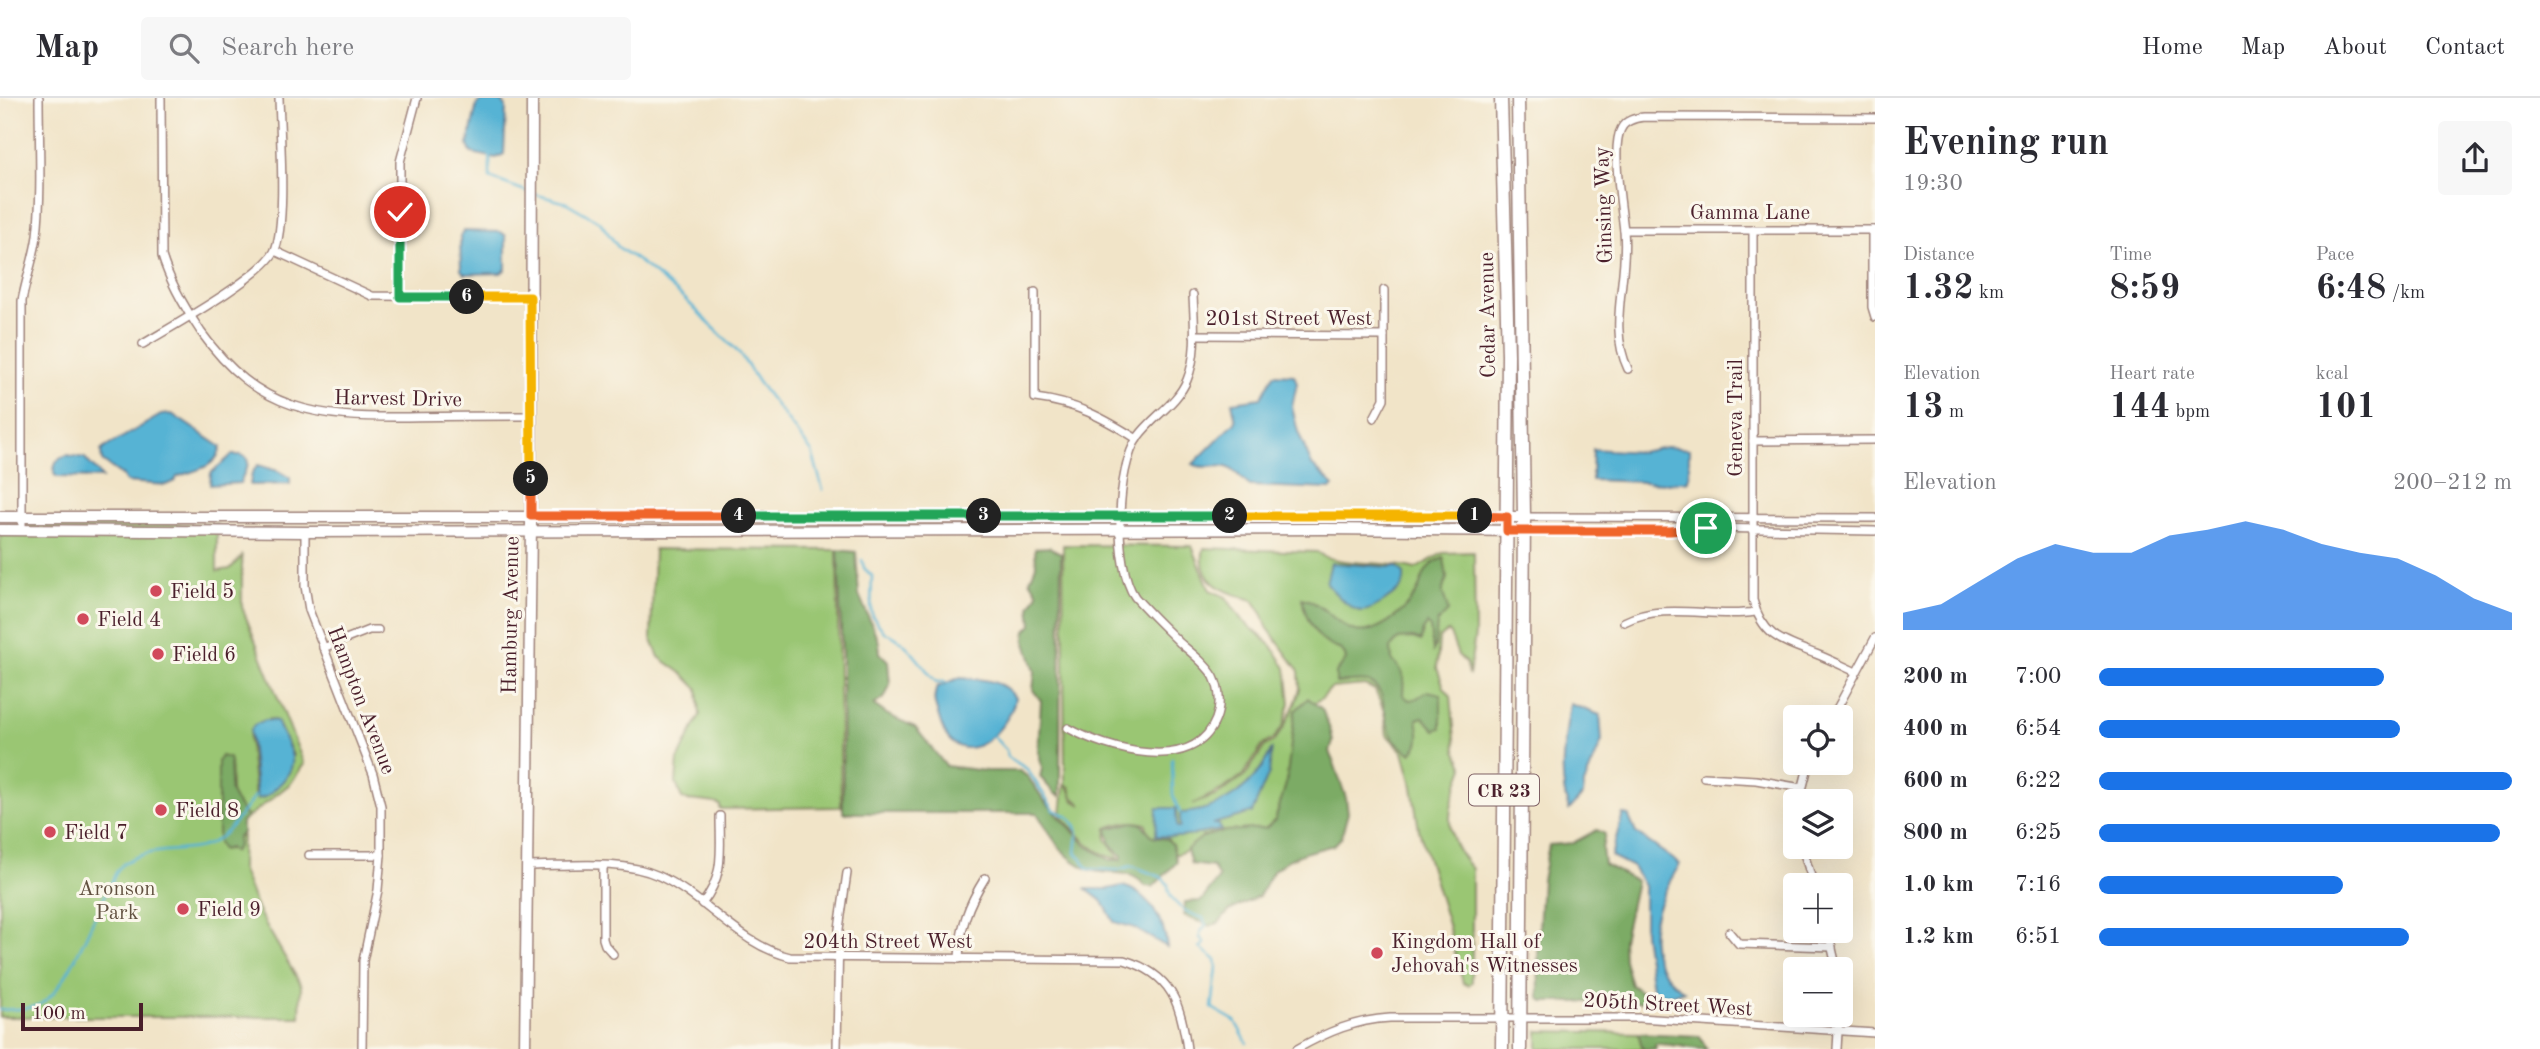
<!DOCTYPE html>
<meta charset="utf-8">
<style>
:root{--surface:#fff;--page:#f7f7f7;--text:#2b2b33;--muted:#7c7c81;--line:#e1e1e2;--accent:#1a73e8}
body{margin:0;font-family:"Old Standard TT",serif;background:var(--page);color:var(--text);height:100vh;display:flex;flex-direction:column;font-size:26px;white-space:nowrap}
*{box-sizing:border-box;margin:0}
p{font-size:23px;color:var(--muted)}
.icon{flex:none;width:38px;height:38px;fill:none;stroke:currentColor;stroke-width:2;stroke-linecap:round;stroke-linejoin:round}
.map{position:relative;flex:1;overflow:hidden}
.sheet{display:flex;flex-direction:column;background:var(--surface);width:665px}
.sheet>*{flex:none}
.tools{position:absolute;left:1783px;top:607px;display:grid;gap:14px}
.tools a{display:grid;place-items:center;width:70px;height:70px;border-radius:7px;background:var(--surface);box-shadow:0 7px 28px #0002;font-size:35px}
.scale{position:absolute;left:21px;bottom:18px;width:122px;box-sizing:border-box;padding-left:7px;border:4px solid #4a1f2b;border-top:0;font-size:19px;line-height:24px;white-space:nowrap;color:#4a1f2b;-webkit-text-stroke:5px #fbf7ec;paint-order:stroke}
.pin{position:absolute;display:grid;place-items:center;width:60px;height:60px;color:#fff;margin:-30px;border:4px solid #fff;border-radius:50%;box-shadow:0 2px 7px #0007}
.km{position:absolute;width:35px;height:35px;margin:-18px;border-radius:50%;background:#222;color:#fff;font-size:19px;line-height:35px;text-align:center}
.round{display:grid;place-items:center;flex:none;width:74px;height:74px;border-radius:7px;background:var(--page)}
.head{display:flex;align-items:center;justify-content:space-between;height:119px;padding:0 28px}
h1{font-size:38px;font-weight:800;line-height:52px}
.stats{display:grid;grid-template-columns:repeat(3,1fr);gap:10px;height:119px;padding:7px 28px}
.stats div{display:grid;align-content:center}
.stats b{font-size:35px;font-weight:800}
.stats small{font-size:19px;font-weight:400}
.stats p{font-size:19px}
.chart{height:196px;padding:14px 28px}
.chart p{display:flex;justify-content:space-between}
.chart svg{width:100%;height:126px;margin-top:7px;fill:var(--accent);opacity:.7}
ul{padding:0 28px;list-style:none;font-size:23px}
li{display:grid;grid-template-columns:112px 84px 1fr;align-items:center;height:52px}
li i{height:18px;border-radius:9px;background:var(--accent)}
header{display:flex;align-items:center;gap:42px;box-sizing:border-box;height:98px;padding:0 35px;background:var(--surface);border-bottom:2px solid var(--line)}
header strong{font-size:33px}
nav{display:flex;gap:38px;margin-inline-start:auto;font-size:24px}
.search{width:490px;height:63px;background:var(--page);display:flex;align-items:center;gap:18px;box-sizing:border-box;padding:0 24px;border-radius:7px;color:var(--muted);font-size:26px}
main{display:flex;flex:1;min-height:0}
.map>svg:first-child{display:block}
.green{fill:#9ac673;stroke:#72724f;stroke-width:2;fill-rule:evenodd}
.forest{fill:#7bab65;stroke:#626548;stroke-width:2}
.water{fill:#56b3d4;stroke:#506980;stroke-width:2}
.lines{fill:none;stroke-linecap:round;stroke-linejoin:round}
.stream{stroke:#56b3d4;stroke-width:2.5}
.street-casing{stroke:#9e827a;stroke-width:10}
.secondary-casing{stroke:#9e827a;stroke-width:13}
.primary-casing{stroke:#9e827a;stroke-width:15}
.street{stroke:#fff;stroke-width:7}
.secondary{stroke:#fff;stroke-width:10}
.primary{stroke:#fff;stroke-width:12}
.split-1-casing{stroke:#fff;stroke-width:14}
.split-2-casing{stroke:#fff;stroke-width:14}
.split-3-casing{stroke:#fff;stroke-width:14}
.split-4-casing{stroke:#fff;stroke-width:14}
.split-5-casing{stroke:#fff;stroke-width:14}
.split-6-casing{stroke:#fff;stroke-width:14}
.split-7-casing{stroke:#fff;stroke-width:14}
.split-1{stroke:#f0652b;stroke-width:9}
.split-2{stroke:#f5b400;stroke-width:9}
.split-3{stroke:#22a559;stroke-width:9}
.split-4{stroke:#22a559;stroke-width:9}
.split-5{stroke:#f0652b;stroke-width:9}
.split-6{stroke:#f5b400;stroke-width:9}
.split-7{stroke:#22a559;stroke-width:9}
.poi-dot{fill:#d1495b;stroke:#fbf7ec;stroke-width:2.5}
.labels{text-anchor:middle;stroke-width:6;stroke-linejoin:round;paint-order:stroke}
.shield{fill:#fbf7ec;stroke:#7f6065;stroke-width:2}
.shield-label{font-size:19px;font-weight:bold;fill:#4a1f2b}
.street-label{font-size:21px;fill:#4a1f2b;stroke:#fbf7ec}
.poi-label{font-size:21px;fill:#4a1f2b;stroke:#fbf7ec;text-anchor:start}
.park-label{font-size:21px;fill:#625141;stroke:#fbf7ec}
</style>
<header>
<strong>Map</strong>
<div class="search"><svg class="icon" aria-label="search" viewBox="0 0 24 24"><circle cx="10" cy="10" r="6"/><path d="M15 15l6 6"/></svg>Search here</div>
<nav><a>Home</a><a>Map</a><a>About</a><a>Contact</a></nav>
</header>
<main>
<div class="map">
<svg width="1875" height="951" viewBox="0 0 1875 951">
<rect width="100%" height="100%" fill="#fbf7ec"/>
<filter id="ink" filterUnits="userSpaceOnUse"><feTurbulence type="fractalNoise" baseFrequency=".0143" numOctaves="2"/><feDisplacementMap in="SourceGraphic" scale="14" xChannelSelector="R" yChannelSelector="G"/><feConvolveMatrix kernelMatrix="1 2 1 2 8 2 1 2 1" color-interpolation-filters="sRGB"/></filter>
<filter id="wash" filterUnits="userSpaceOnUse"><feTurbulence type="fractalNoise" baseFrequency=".00686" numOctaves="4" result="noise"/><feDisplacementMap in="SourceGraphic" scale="28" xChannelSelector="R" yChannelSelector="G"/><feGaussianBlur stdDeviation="1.57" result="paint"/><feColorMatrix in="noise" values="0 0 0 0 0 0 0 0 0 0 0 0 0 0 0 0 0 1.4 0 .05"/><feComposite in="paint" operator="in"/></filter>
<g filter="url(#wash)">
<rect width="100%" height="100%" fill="#f1e4c8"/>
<g class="green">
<path d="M 0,426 L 217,426 L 217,473 L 230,471 L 242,458 L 242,509 L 304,666 L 291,685 L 247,720 L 236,706 L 231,693 L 230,665 L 224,751 L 231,752 L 242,735 L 241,770 L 258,813 L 301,887 L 300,919 L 0,919 ZM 270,621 L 277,623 L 293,657 L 286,680 L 263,700 L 255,698 L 249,639 L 254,627 Z"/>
<path d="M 1063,447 L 1192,448 L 1210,492 L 1226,499 L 1241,521 L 1272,548 L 1286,570 L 1290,605 L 1283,628 L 1274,640 L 1263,647 L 1242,678 L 1223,691 L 1193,706 L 1217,697 L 1245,678 L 1265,648 L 1274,643 L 1283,631 L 1295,606 L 1300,591 L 1299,573 L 1267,529 L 1263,517 L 1253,502 C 1224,494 1196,485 1204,450 L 1317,454 C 1334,469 1390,462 1415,471 L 1443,455 L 1474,454 L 1475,537 L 1469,577 L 1466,565 L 1458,557 L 1449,533 L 1439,540 L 1437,570 L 1444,589 L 1451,598 L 1456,652 L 1464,670 C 1447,709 1441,737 1472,771 L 1472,884 L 1468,887 L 1463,885 L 1447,823 L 1419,732 L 1411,683 L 1403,654 L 1387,637 L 1384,613 L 1375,592 L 1365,587 L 1331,590 L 1323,599 L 1311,607 L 1282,711 L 1273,729 L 1193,750 L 1175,757 L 1151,743 L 1146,726 C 1133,722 1119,725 1107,730 L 1106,741 L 1120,761 C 1094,758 1077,735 1061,717 L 1064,688 L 1069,690 L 1074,703 L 1082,707 L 1073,699 L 1070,689 L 1065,686 Z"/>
<path d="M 654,451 L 837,452 L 841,709 L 720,711 L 720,707 C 710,702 694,704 682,701 L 676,685 L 678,662 L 700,617 L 698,591 L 684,577 L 659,559 L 651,540 Z"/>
<polygon points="1538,933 1638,935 1643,951 1538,951"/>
</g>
<g class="forest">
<polygon points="1049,449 1061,455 1060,698 1055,696 1040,679 1042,670 1038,651 1041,603 1033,592 1035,573 1025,542 1026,533 1032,527 1030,509 1038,495 1030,482 1036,467 1035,450"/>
<path d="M 838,452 L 856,454 L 859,497 L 879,544 L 880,555 L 888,563 L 890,587 L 885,599 L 874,607 L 888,617 L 915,629 L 946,668 L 986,673 L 1020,673 L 1028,679 L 1044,702 L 1086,747 L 1110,762 L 1121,762 L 1122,758 L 1111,747 L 1107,731 L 1133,724 L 1142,726 L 1153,739 L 1167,741 L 1172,746 L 1177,764 L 1153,789 L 1145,788 C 1130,768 1107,779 1088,771 C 1062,760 1052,739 1037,715 L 843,715 L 842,559 Z"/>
<path d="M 1444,460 L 1447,480 C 1438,501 1446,494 1448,514 L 1437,525 L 1435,549 L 1433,553 L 1430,530 L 1427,526 L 1423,532 L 1421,543 L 1413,540 L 1398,541 L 1391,549 L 1392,563 C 1405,572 1404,583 1403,597 L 1409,602 L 1415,601 L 1428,593 L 1441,596 L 1441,630 L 1435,632 L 1423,619 L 1417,621 C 1419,633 1423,646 1411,655 C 1372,635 1396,595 1368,584 C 1360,582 1345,585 1336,585 L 1336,575 L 1346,562 C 1344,548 1335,552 1326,545 C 1312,534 1305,517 1302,500 C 1323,505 1333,524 1352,532 C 1374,540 1405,514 1415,497 C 1426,479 1421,468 1444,460 Z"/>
<path d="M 1308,600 L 1322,611 L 1331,634 L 1333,644 L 1330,653 L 1346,700 L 1348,715 L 1341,740 L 1334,747 L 1304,755 L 1288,762 L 1274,772 L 1259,798 L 1229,813 L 1219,825 L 1209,828 C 1201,822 1192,823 1184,817 L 1185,804 L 1201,803 L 1219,780 L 1213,769 L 1191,766 L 1187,751 L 1202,739 L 1225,733 L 1266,730 L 1275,722 L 1286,686 L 1295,613 Z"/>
<path d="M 221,658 L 229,660 C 233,673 228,685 231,695 C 235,705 242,711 247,720 L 242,724 L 242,735 L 237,740 L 238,748 L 233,754 L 229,750 L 222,752 L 218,745 L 218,663 Z"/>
<polygon points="1597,732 1605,736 1602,751 1604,766 1636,783 1623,842 1624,862 1631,887 1648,899 1645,904 1543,904 1539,899 1538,848 1542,782 1549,747 1573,745"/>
<path d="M 1638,935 L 1700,938 L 1707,951 C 1689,951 1673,945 1655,946 L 1656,951 L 1643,951 Z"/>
</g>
<g class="water">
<polygon points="483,2 502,3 506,9 504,56 496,60 471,55 468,47 477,6"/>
<polygon points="464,133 501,134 506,138 506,171 501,175 465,176 461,172 460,138"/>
<path d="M 1274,276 L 1294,277 L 1297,285 L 1292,309 L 1298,334 L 1312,367 L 1334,388 L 1330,391 L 1250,388 C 1242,382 1237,373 1227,369 C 1216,366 1202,372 1193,366 L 1236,323 L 1232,304 L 1261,300 Z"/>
<path d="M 172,316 L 221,349 C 216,371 196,371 177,379 L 175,383 L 166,387 L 126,384 L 123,378 L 102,363 L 101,353 L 104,350 L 161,317 Z"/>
<polygon points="1666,349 1689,351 1689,383 1669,385 1592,382 1593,351 1640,354"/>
<path d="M 67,357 L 85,360 C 90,368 98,371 102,380 L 57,379 L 54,376 C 54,365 57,361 67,357 Z"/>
<polygon points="232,357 241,357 247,360 248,366 240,385 210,387 211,375"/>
<polygon points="258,367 278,373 290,380 290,386 250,387 252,375"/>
<path d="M 1331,465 L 1390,469 L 1396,468 L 1404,475 C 1404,480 1405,482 1403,486 C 1399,495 1371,514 1361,513 C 1349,512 1333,493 1326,485 Z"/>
<path d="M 959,580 C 979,581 1004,581 1015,600 C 1012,623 978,664 953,645 C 944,638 941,626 938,616 C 934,605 933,600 937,589 Z"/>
<path d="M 1570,606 L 1600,617 L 1602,643 L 1584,686 L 1583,697 L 1569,712 C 1557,677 1565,642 1570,606 Z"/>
<path d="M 265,622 L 277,623 C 288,653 305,663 277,689 C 271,695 266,700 257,701 L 250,633 L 254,627 Z"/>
<path d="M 1272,650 L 1269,675 L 1252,715 L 1212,726 L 1217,726 L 1221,732 L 1181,739 L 1156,738 L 1157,710 L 1176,710 L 1177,729 L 1180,729 L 1180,715 C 1221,713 1256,688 1272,650 Z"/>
<path d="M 1623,716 L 1628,717 L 1636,735 L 1680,766 C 1653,809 1633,858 1684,893 C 1673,898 1662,897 1652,891 L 1644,835 L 1644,788 L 1633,769 L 1611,758 Z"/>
<path d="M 1122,788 C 1148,794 1165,824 1167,849 L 1132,829 L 1114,824 L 1103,804 L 1086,791 L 1108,791 Z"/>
</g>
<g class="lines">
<g class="stream">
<polyline points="490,57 490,80 528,94"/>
<polyline points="534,96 567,105 600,124 618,149 645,168 684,200 740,256 758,284 812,354 823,392"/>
<path d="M 862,462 L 864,470 L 872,478 L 871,512 L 873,519 L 885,535 C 905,539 922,568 936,584 L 946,584"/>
<path d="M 993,638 L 1006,652 L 1008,659 L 1027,671 L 1054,712 L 1068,718 L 1076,728 L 1078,735 L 1076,755 L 1081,759 L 1088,771 L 1117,772 L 1132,768 L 1161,779 L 1168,786 C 1167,805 1188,816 1203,820 L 1206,827 L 1200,835 L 1200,840 L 1205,845 L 1200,850 L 1216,862 L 1217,869 L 1212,910 L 1235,923 L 1247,945"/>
<polyline points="1172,661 1173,697 1180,715"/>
<path d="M 0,912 C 13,911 30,912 42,905 C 69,889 93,818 109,789 C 112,784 115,775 119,770 C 142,745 189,758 211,745 C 229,736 243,713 255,698"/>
</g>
</g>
</g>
<g filter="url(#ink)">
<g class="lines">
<defs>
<g id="street">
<path d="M 161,0 L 162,158 C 170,185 185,210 201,234 C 258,314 317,320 408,319 C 449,318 490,318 531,318"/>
<polyline points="1624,132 1875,132"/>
<path d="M 1753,132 L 1753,502 C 1762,539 1784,544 1816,556 C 1829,561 1843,568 1856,574"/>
<polyline points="1872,132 1872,209 1875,219"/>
<polyline points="275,153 372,198 530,199"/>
<path d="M 1035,194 L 1035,300 C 1076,305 1102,319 1137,341"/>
<polyline points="400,199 400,64 417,0"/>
<polyline points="1194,237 1384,238"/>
<path d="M 143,246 C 171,229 260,180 274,154 C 287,129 280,34 279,0"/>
<path d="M 1628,271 C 1607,227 1629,179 1624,133 C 1622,112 1611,48 1621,31 C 1625,22 1635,20 1644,19 L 1875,20"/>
<polyline points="1374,320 1384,301 1384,192"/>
<polyline points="1753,343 1875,342"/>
<polyline points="1524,419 1875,420"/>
<path d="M 22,432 L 22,203 C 26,181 34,160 37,138 C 42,93 39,46 39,0"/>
<polyline points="1524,433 1670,433 1706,430 1875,433"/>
<polyline points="305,434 305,488 309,512 373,676 381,708 381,757 378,792 363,863 362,951"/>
<path d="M 1624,524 C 1666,503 1711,521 1755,514"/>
<polyline points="323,550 369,532 378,532"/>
<polyline points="1832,620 1875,540"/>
<path d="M 1068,630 C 1106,651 1194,678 1216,621 C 1221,608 1220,592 1214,579 C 1206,566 1192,555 1180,545 C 1165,530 1149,515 1135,499 C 1113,468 1116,370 1138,339 C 1153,318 1177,306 1187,282 C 1198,256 1194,224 1193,197"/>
<polyline points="1704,679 1756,682 1802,690"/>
<polyline points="1799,704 1809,665"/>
<polyline points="1802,749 1814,788"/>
<polyline points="309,757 381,757"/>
<path d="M 527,768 C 567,768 623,761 659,778 C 707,800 738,846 790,859 L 1124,862 C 1172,876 1181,906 1187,951"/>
<polyline points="603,768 603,841 605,847 613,856"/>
<path d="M 702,806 C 725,777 720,753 720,718"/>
<polyline points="1828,833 1837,872"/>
<polyline points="1729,834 1739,846 1832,849"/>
<path d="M 959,861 C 960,829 968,807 985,780"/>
<polyline points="837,951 839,831 847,775"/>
<path d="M 1297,951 C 1327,934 1355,922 1390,920 L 1639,920 L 1875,935"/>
<polyline points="1837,951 1839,917"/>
</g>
<g id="secondary">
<polyline points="0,419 1524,419"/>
<polyline points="0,432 305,434 1326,431 1524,433"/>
<polyline points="525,951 531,426 532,0"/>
</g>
<g id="primary">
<polyline points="1501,0 1508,257 1502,951"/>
<polyline points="1518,0 1524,419 1520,951"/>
</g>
</defs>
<use href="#street" class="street-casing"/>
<use href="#secondary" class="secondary-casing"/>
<use href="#primary" class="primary-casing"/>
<use href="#street" class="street"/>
<use href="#secondary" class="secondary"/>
<use href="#primary" class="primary"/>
</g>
</g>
<g class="lines" filter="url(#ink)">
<defs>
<polyline id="split-1" points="1475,418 1507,419 1507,433 1670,433 1706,430"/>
<polyline id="split-2" points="1230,418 1475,418"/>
<polyline id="split-3" points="984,418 1230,418"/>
<polyline id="split-4" points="739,418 984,418"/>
<polyline id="split-5" points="531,381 531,418 739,418"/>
<polyline id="split-6" points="467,199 530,199 531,381"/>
<polyline id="split-7" points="400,114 400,199 467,199"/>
</defs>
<use href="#split-1" class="split-1-casing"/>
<use href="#split-2" class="split-2-casing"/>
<use href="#split-3" class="split-3-casing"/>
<use href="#split-4" class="split-4-casing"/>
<use href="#split-5" class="split-5-casing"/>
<use href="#split-6" class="split-6-casing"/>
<use href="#split-7" class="split-7-casing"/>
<use href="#split-1" class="split-1"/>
<use href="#split-2" class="split-2"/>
<use href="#split-3" class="split-3"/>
<use href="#split-4" class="split-4"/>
<use href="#split-5" class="split-5"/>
<use href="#split-6" class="split-6"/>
<use href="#split-7" class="split-7"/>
</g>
<g class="poi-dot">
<circle cx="156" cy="493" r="7"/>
<circle cx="83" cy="521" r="7"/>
<circle cx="158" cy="556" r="7"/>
<circle cx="161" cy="712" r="7"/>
<circle cx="50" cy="734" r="7"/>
<circle cx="183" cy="811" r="7"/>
<circle cx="1377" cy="855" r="7"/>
</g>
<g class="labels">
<rect class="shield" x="1469" y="676.5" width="70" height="31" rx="5"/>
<g class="shield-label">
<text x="1504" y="699">CR 23</text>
</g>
<g class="street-label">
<text transform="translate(1603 107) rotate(-92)" y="7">Ginsing Way</text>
<text x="1750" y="121">Gamma Lane</text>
<text transform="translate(1487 217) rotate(-91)" y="7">Cedar Avenue</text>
<text x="1289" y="227">201st Street West</text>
<text transform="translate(398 300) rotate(1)" y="7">Harvest Drive</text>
<text transform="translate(1735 320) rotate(-90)" y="7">Geneva Trail</text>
<text transform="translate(510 517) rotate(-89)" y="7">Hamburg Avenue</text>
<text transform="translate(362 602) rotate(69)" y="7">Hampton Avenue</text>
<text x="888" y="850">204th Street West</text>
<text transform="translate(1668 906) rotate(3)" y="7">205th Street West</text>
</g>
<g class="poi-label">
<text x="170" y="500">Field 5</text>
<text x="97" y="528">Field 4</text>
<text x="172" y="563">Field 6</text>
<text x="175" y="719">Field 8</text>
<text x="64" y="741">Field 7</text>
<text x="197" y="818">Field 9</text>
<text x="1391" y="850">Kingdom Hall of<tspan x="1391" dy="24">Jehovah's Witnesses</tspan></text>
</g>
<g class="park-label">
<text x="117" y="797">Aronson<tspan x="117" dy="24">Park</tspan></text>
</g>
</g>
</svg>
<div class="tools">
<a><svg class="icon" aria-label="locate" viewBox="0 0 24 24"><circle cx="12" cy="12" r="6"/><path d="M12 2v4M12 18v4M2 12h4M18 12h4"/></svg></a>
<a><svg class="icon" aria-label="layers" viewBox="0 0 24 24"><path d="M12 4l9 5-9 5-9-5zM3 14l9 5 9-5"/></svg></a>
<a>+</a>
<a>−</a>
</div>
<div class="scale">100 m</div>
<div class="pin" style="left:1706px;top:430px;background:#1e9e55"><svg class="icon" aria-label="arrive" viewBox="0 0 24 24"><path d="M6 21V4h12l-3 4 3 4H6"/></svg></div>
<div class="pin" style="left:400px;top:114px;background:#d93025"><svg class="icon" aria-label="check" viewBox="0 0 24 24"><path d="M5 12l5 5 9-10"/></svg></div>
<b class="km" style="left:1475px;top:418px">1</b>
<b class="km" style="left:1230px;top:418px">2</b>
<b class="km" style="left:984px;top:418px">3</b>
<b class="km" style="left:739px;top:418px">4</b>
<b class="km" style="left:531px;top:381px">5</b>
<b class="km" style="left:467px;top:199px">6</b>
</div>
<section class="sheet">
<div class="head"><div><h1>Evening run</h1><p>19:30</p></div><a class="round"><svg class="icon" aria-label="share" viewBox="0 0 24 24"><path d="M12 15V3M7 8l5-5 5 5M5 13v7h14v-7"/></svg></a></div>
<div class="stats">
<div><p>Distance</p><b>1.32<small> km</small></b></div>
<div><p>Time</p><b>8:59</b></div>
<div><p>Pace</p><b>6:48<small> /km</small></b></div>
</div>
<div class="stats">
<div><p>Elevation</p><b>13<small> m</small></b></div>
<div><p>Heart rate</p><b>144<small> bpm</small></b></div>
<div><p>kcal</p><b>101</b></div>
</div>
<div class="chart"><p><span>Elevation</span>200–212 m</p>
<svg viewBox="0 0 160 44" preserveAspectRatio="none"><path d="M0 44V38L10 35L20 27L30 19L40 14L50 17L60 17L70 11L80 9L90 6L100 9L110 14L120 17L130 19L140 25L150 33L160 38V44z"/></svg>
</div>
<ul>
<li><b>200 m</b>7:00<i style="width:69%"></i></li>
<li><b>400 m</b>6:54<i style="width:73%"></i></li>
<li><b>600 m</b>6:22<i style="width:100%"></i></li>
<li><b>800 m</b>6:25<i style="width:97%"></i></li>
<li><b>1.0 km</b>7:16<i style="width:59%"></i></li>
<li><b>1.2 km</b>6:51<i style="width:75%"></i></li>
</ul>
</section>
</main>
